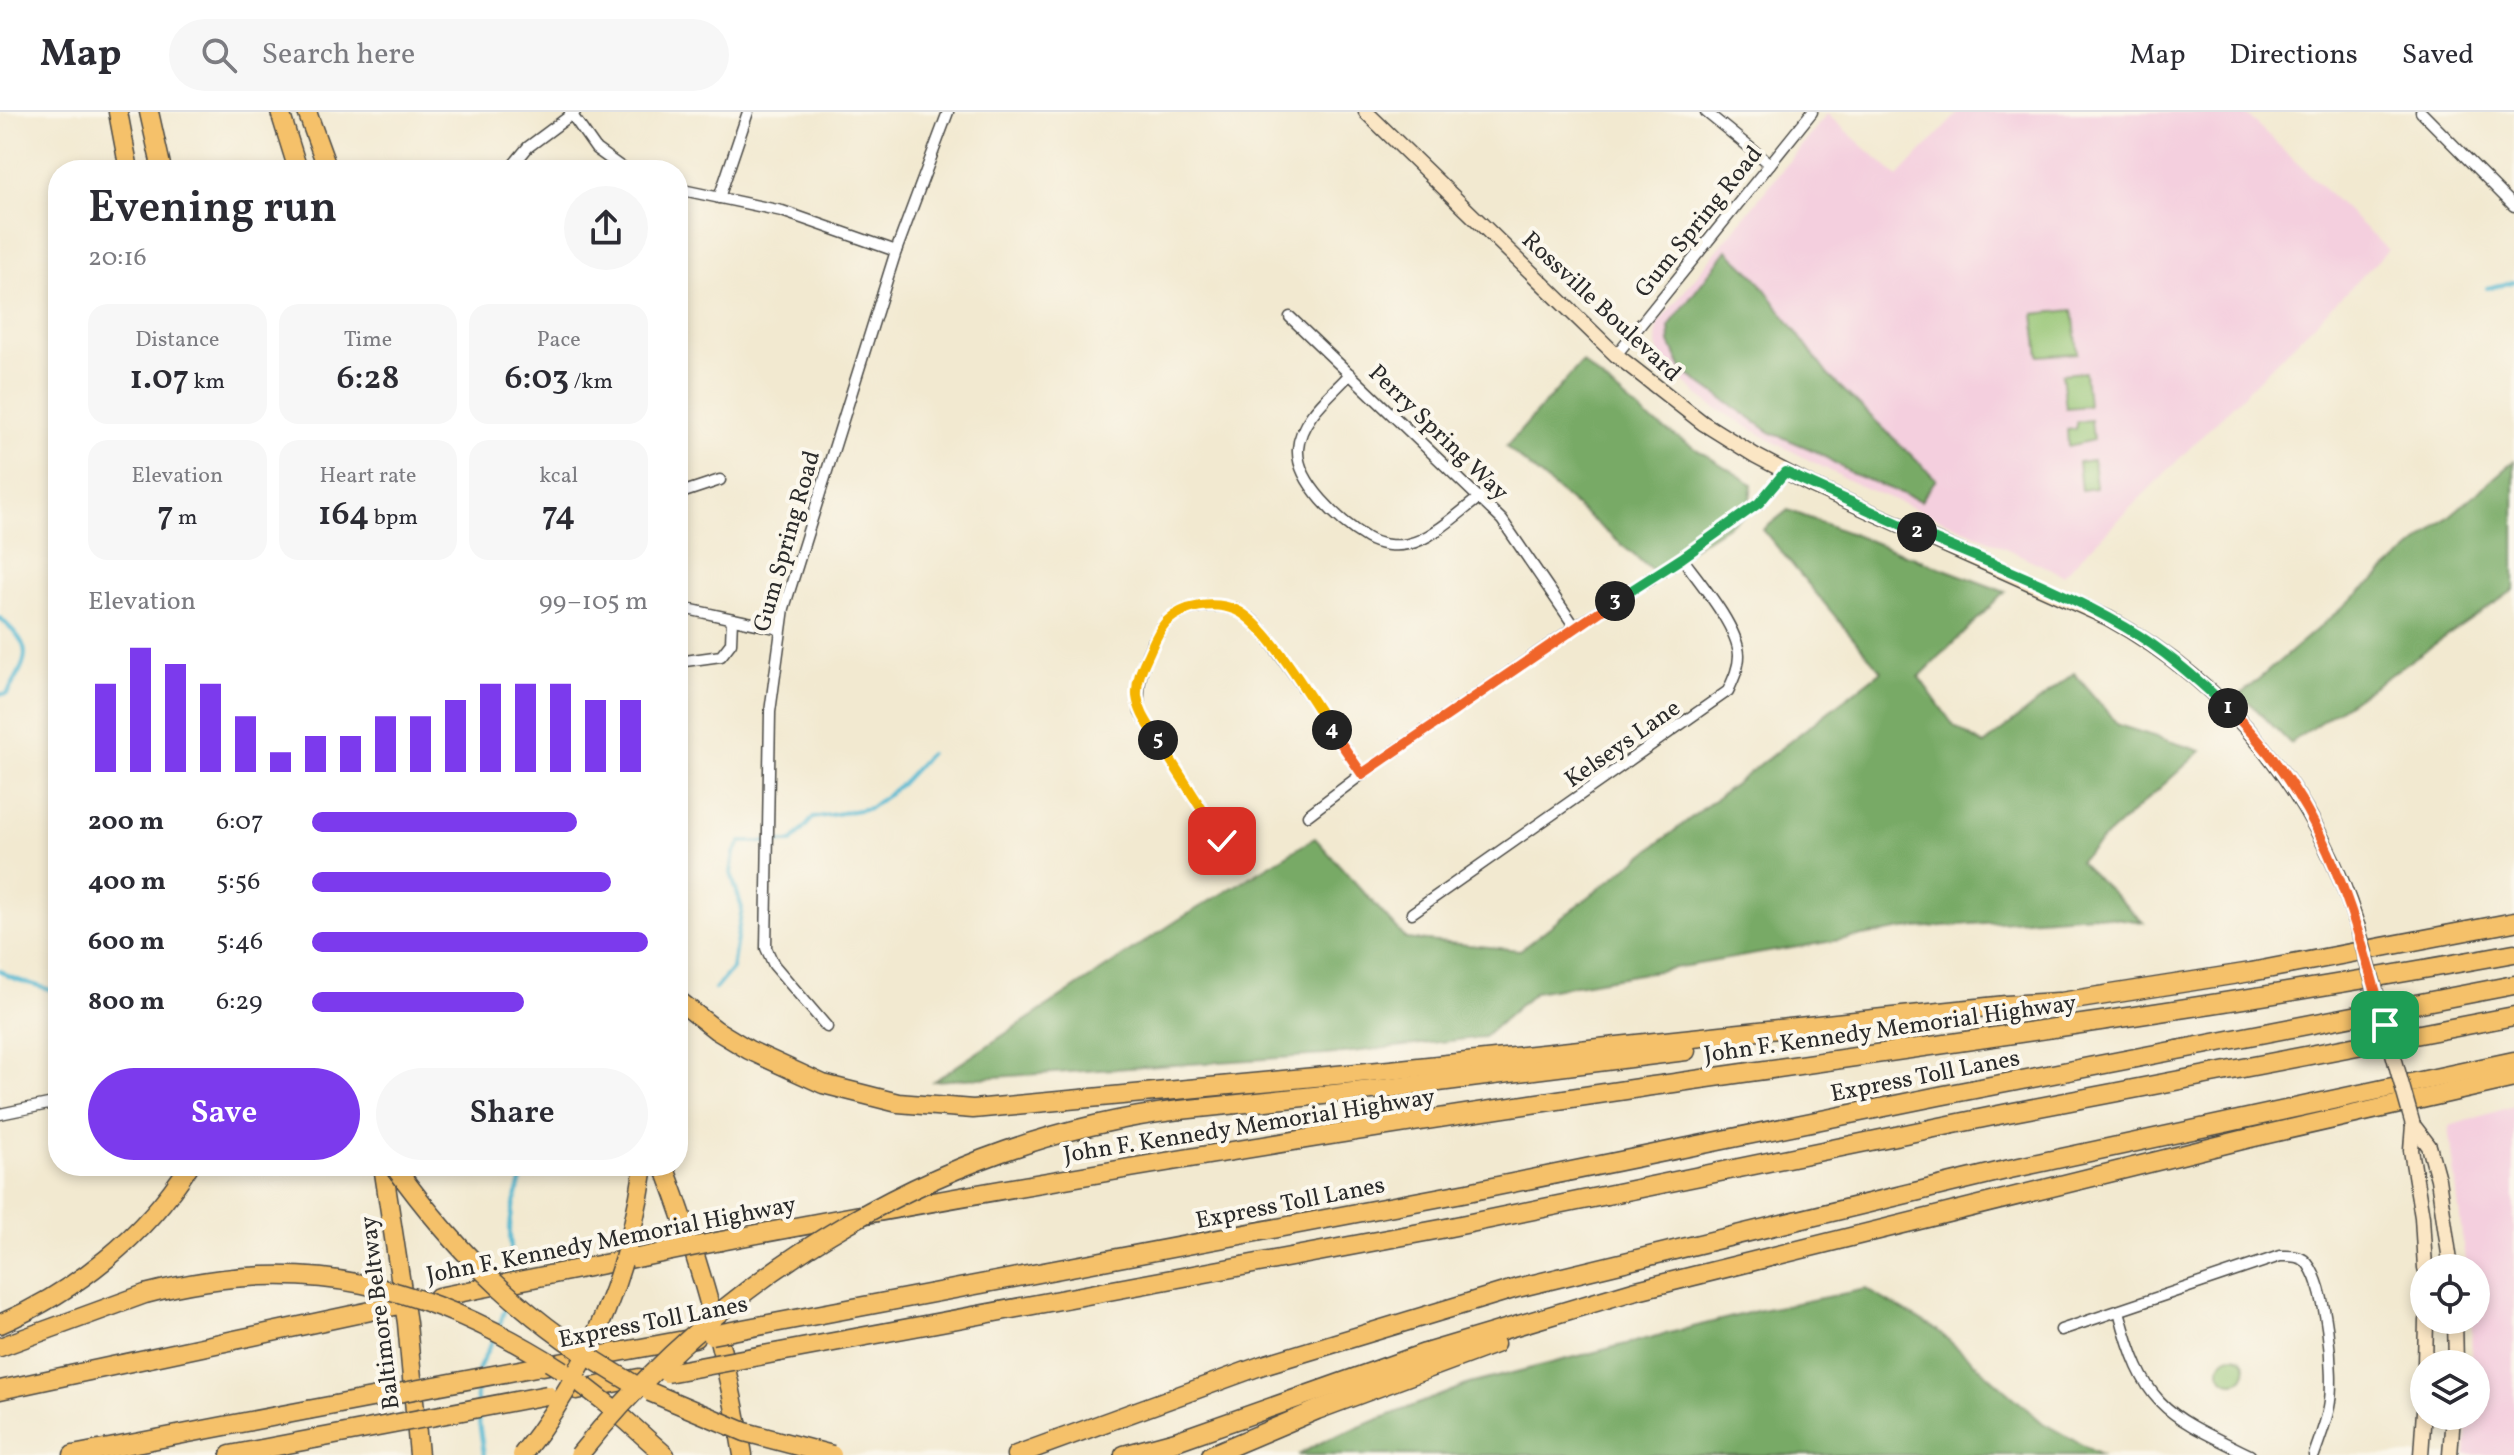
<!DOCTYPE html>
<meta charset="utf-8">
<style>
:root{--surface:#fff;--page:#f7f7f7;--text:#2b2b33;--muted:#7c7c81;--line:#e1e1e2;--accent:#7c3aed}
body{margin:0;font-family:Vollkorn,serif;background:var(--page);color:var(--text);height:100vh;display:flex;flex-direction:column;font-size:30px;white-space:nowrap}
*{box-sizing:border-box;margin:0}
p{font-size:26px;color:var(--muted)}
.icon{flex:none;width:44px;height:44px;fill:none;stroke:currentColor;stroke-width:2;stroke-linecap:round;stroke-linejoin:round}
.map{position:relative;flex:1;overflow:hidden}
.sheet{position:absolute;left:48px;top:48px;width:640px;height:1016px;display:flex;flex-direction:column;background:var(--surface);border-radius:32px;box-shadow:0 4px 12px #0003}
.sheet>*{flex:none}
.buttons{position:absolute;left:2410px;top:1142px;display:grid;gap:16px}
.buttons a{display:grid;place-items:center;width:80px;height:80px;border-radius:50%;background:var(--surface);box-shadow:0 4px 12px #0003;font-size:40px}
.pin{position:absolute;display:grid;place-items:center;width:68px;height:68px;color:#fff;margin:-34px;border-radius:16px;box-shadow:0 4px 12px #0006}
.km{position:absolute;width:40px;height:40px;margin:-20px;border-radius:50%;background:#222;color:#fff;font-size:22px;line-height:40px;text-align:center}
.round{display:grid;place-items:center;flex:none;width:84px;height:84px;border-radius:42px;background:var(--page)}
.headline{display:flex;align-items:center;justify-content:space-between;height:136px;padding:0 40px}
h1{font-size:44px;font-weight:600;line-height:60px}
.figures{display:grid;grid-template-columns:repeat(3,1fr);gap:12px;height:136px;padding:8px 40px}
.figures div{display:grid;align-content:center;border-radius:20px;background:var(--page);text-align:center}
.figures b{font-size:34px;font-weight:600}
.figures small{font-size:22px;font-weight:400}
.figures p{font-size:22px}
.chart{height:224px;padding:16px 40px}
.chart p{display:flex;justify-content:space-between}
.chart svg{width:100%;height:144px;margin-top:8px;stroke:var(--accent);stroke-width:6}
.action{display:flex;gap:16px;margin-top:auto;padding:16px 40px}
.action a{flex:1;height:92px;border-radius:48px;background:var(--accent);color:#fff;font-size:32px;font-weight:600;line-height:92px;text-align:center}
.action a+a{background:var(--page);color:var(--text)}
ul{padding:0 40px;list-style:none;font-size:26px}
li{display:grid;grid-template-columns:128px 96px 1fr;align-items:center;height:60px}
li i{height:20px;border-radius:10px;background:var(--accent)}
header{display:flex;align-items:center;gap:48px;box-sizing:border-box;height:112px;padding:0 40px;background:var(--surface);border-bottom:2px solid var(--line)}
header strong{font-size:38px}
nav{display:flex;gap:44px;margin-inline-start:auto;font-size:28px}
.search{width:560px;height:72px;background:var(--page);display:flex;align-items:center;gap:20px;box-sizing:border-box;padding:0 28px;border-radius:44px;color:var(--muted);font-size:30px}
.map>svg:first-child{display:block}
.built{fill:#f4cfde}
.green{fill:#96c574;stroke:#607850;stroke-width:2}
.forest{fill:#78aa66;stroke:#526a48;stroke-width:2}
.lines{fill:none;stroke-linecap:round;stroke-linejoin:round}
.stream{stroke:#52b7d0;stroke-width:4}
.minor-casing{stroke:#494844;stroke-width:13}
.secondary-casing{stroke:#494844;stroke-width:17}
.motorway-casing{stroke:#494844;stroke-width:21}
.minor{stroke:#fff;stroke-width:10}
.secondary{stroke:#fbe6c4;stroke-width:14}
.motorway{stroke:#f5c16b;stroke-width:18}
.secondary-bridge-casing{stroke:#494844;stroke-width:17;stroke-linecap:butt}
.motorway-bridge-casing{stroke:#494844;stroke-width:21;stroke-linecap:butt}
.secondary-bridge{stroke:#fbe6c4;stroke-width:14}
.motorway-bridge{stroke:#f5c16b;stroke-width:18}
.split-1-casing{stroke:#fff;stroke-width:16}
.split-2-casing{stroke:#fff;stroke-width:16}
.split-3-casing{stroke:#fff;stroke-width:16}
.split-4-casing{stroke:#fff;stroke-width:16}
.split-5-casing{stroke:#fff;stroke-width:16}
.split-6-casing{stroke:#fff;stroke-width:16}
.split-1{stroke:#f0652b;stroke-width:10}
.split-2{stroke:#22a559;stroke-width:10}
.split-3{stroke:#22a559;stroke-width:10}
.split-4{stroke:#f0652b;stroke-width:10}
.split-5{stroke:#f5b400;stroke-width:10}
.split-6{stroke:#f5b400;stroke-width:10}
.labels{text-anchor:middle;stroke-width:8;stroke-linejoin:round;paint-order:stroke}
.street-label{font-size:24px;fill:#2b2b2b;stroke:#fbf7ec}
</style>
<header>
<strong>Map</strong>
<div class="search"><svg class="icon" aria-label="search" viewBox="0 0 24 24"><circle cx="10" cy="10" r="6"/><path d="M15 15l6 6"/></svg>Search here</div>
<nav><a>Map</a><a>Directions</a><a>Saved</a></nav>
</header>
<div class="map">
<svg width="2514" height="1343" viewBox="0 0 2514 1343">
<rect width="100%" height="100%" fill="#fbf7ec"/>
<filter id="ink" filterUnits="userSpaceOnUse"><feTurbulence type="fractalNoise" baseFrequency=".0125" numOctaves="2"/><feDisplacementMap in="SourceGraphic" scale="16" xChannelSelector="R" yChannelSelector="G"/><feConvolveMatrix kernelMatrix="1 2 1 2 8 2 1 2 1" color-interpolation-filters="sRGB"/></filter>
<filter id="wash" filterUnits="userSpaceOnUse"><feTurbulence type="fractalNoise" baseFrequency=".006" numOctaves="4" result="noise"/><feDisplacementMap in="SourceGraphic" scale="32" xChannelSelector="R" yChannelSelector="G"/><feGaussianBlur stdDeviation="1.8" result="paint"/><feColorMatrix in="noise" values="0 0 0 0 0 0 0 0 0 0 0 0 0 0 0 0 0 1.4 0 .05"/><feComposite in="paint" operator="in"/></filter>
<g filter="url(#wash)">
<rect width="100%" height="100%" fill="#f2e9d0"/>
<g class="built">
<polygon points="1959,0 2244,0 2388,138 2063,463 1969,419 1858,373 1774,330 1710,293 1661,250 1656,233 1657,213 1827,2 1898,65"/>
<polygon points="2514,994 2514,1343 2466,1343 2468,1304 2476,1304 2476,1252 2471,1252 2472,1208 2476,1208 2476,1156 2466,1156 2449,1014"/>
</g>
<g class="green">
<polygon points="2073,198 2078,241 2039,244 2034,202"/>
<polygon points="2085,260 2088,294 2066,296 2062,262"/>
<polygon points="2091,308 2093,328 2068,334 2067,318 2076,317 2076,310"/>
<polygon points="2093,348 2096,376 2081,378 2078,350"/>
<circle cx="2233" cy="1257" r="13"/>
</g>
<g class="forest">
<polygon points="1727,138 1756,165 1828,263 1936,367 1921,389 1853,362 1815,339 1770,320 1683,259 1670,231 1669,214"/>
<polygon points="1582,250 1647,306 1752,372 1748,401 1654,460 1506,335"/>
<polygon points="2514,349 2514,478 2290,631 2241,582"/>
<polygon points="1788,398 2005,480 1919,565 1954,614 1984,633 2074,561 2118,613 2201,639 2079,749 2143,810 2093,803 1903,817 1535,880 1484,925 1325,943 934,969 1178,808 1315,726 1406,827 1520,838 1881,559 1763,418"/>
<polygon points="1866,1177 1937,1218 2043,1311 2100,1343 1298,1343 1326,1328 1469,1272 1756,1199"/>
</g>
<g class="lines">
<g class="stream">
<polyline points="2487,176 2514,170"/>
<path d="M 0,506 C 35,537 29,544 7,582 L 0,582"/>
<path d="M 0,858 C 9,869 43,873 58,881"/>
<polyline points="715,877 732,857 742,796 731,761 734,741 741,730 792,730 813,706 870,696 901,672 929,642"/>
<path d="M 512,1165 C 513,1149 510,1134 510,1119 C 510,1097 520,1075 526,1054"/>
<polyline points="499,1215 507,1190"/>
<polyline points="478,1258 493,1227"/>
<polyline points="476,1271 477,1290"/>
<polyline points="478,1303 484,1343"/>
</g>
</g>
</g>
<g filter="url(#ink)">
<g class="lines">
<defs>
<g id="minor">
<polyline points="570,0 596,37 625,58"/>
<polyline points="1706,0 1770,52"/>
<polyline points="2421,0 2514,94"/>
<polyline points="509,58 528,35 575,0"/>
<polyline points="678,77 782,99 896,139"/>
<polyline points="719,86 748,0"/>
<polyline points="1290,205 1502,408 1575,515"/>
<polyline points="1616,243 1812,0"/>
<path d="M 1350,262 C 1331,283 1300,306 1298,337 C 1296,370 1340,410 1367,426 C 1379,433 1395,435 1408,432 C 1431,428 1461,399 1480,385"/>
<polyline points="678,382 720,368"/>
<polyline points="678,495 780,517"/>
<polyline points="678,550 721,544 731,531 732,507"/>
<polyline points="1308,703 1362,662 1575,515 1682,446 1759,391 1785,360"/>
<path d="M 1222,729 L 1140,600 C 1135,568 1145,540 1163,514 C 1170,504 1183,498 1194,496 C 1214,491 1236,494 1252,508 C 1265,519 1275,537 1286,551 C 1312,587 1337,625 1362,662"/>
<path d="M 1412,801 L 1728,579 C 1733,568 1739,556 1739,543 C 1738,515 1699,469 1682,446"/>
<polyline points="827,915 774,853 766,836 770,600 784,496 896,139 948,0"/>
<polyline points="0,1002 58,990"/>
<path d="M 2119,1199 C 2144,1295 2165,1302 2250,1343"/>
<path d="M 2061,1218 L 2280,1144 C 2288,1144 2297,1143 2304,1148 C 2327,1167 2335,1266 2329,1295 C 2326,1311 2319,1328 2314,1343"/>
</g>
<g id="secondary">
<path d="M 1366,0 L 1616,243 L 1703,311 L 1756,344 L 1811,373 L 2108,506 C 2230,573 2316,682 2357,813"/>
<polyline points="2413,1013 2429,1034 2438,1067 2451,1156"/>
<polyline points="2413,1013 2411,1038 2422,1105 2425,1156"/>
<polyline points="2455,1208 2456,1252"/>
<polyline points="2425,1252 2426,1208"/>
<polyline points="2421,1343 2424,1299"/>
<polyline points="2450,1343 2453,1304"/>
</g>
<g id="motorway">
<polyline points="118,0 129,58"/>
<polyline points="149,0 162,58"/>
<polyline points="280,0 298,58"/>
<polyline points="307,0 328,58"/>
<polyline points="678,888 716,918 749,938 823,972 898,991 973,997 1390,958 2006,893 2058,890"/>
<polyline points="2048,892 2251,860 2514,810"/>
<polyline points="1180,998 1391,976 1686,939"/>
<polyline points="383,1054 407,1211 419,1343"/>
<path d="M 664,1054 C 699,1147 727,1244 743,1343"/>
<path d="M 721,1129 C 1026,1071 1332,1021 1639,976 C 1931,934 2223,894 2514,841"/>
<polyline points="438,1185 634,1146"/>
<polyline points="774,1211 1468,1080 1939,984 2514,873"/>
<path d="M 0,1212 C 76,1179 145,1124 189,1054"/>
<polyline points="0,1235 145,1182"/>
<polyline points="780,1240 1441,1117 2008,1001 2514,904"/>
<polyline points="543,1254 695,1226"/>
<polyline points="0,1278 399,1193"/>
<polyline points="577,1278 639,1266"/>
<polyline points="610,1294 665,1343"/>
<polyline points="73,1343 308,1298"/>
<polyline points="230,1343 314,1327"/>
<polyline points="1016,1343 1263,1253 1517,1176 2010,1057 2514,949"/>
<polyline points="1124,1343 1176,1329 1425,1241 1633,1179 2250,1026 2514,966"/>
<polyline points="1211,1343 1317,1298 1495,1232"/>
</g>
</defs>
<use href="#minor" class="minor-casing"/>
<use href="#secondary" class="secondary-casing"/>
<use href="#motorway" class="motorway-casing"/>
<use href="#minor" class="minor"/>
<use href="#secondary" class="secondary"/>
<use href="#motorway" class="motorway"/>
<defs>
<polyline id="secondary-bridge" points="2357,813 2413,1013"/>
<g id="motorway-bridge">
<path d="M 394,1054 C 462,1148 531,1213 632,1271"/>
<polyline points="637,1146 721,1129"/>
<path d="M 145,1182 C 303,1140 427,1172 562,1258"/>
<polyline points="711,1223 774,1211"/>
<polyline points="667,1261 780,1240"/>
<polyline points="583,1273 610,1294"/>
<polyline points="650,1280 745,1320 832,1343"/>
<polyline points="308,1298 536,1255"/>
<polyline points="314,1327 547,1283"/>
<path d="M 522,1343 C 589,1258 629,1161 644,1054"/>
<path d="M 579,1343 C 726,1159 945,1027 1180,998"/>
</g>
</defs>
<use href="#secondary-bridge" class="secondary-bridge-casing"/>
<use href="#motorway-bridge" class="motorway-bridge-casing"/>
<use href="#secondary-bridge" class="secondary-bridge"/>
<use href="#motorway-bridge" class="motorway-bridge"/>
</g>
</g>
<g class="lines" filter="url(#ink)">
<defs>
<path id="split-1" d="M 2228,596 C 2324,690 2350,788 2385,913"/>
<path id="split-2" d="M 1917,420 C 1986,450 2060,477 2125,515 C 2163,537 2196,566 2228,596"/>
<polyline id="split-3" points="1615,489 1682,446 1759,391 1785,360 1917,420"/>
<polyline id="split-4" points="1332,618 1362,662 1615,489"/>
<path id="split-5" d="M 1158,628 C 1149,613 1139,601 1137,584 C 1136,568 1142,556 1148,543 C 1153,532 1158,519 1166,510 C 1183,493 1215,489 1236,498 C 1268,512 1311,588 1332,618"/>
<polyline id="split-6" points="1158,628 1222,729"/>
</defs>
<use href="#split-1" class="split-1-casing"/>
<use href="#split-2" class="split-2-casing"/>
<use href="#split-3" class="split-3-casing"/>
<use href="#split-4" class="split-4-casing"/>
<use href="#split-5" class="split-5-casing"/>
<use href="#split-6" class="split-6-casing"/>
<use href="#split-1" class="split-1"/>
<use href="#split-2" class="split-2"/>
<use href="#split-3" class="split-3"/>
<use href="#split-4" class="split-4"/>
<use href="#split-5" class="split-5"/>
<use href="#split-6" class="split-6"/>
</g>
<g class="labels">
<g class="street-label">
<text transform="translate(1698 109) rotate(-51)" y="8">Gum Spring Road</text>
<text transform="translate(1602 194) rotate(43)" y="8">Rossville Boulevard</text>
<text transform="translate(1439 320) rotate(44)" y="8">Perry Spring Way</text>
<text transform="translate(786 429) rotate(-74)" y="8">Gum Spring Road</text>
<text transform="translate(1622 631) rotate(-35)" y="8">Kelseys Lane</text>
<text transform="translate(1890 916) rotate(-8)" y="8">John F. Kennedy Memorial Highway</text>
<text transform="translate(1925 963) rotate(-11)" y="8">Express Toll Lanes</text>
<text transform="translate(1249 1013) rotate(-9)" y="8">John F. Kennedy Memorial Highway</text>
<text transform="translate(1290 1090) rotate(-11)" y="8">Express Toll Lanes</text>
<text transform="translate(611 1127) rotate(-11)" y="8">John F. Kennedy Memorial Highway</text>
<text transform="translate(379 1201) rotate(-97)" y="8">Baltimore Beltway</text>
<text transform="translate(653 1209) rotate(-11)" y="8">Express Toll Lanes</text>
</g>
</g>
</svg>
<div class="buttons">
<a><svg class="icon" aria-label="locate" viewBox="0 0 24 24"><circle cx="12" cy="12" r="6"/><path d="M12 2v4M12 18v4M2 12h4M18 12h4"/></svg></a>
<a><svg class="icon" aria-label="layers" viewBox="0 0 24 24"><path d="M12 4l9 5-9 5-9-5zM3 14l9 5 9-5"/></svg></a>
</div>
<div class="pin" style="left:2385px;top:913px;background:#1e9e55"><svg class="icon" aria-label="arrive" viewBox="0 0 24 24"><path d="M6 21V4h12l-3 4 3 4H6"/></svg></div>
<div class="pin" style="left:1222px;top:729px;background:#d93025"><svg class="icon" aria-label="check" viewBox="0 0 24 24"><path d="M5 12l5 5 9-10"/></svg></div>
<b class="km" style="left:2228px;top:596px">1</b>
<b class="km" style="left:1917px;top:420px">2</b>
<b class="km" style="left:1615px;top:489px">3</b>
<b class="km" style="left:1332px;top:618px">4</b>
<b class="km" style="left:1158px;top:628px">5</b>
<section class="sheet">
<div class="headline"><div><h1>Evening run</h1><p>20:16</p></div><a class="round"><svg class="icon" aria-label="share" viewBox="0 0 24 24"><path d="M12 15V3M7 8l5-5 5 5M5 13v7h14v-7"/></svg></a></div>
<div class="figures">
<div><p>Distance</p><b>1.07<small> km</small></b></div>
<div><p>Time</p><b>6:28</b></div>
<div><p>Pace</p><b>6:03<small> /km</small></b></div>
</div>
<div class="figures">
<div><p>Elevation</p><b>7<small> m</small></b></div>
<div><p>Heart rate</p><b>164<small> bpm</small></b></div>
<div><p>kcal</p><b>74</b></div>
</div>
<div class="chart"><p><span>Elevation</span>99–105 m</p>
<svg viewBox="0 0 160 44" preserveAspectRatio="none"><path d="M5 44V17M15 44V6M25 44V11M35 44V17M45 44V27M55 44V38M65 44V33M75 44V33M85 44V27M95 44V27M105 44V22M115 44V17M125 44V17M135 44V17M145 44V22M155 44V22"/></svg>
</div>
<ul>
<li><b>200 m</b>6:07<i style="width:79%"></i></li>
<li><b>400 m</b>5:56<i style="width:89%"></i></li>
<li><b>600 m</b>5:46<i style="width:100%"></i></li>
<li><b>800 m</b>6:29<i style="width:63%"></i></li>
</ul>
<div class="action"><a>Save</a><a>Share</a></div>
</section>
</div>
